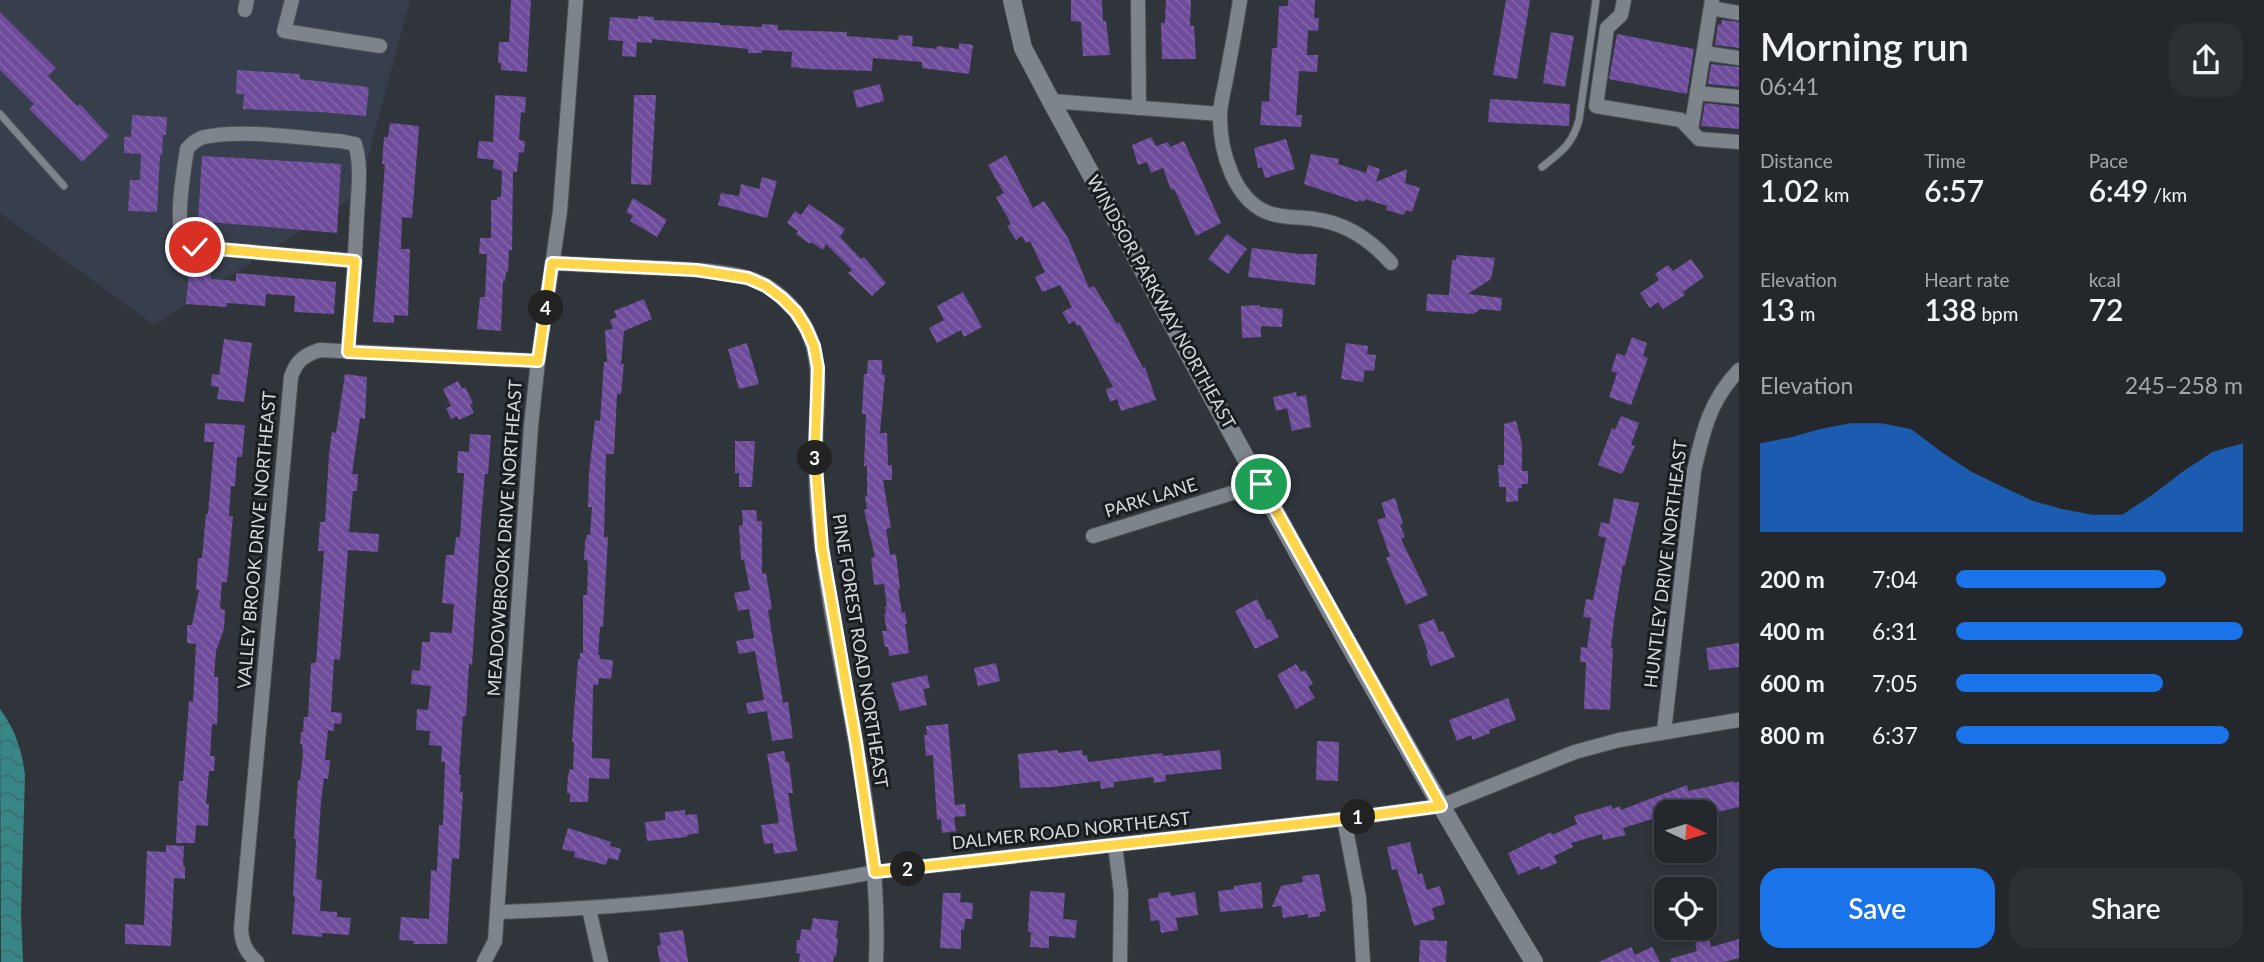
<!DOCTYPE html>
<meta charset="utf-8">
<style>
:root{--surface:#24282d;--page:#2c3035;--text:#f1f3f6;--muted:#a3a6aa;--line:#414449;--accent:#1a73e8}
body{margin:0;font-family:Lato,sans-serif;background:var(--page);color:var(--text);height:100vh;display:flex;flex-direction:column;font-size:26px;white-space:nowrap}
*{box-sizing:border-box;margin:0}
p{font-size:23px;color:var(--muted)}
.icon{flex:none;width:38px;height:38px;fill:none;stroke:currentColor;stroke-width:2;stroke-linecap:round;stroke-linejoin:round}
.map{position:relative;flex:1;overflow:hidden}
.panel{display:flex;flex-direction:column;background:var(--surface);width:525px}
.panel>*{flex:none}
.needle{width:46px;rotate:94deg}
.tools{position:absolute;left:1654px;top:800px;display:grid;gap:14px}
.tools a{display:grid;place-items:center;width:63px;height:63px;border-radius:14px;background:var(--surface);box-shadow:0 4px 10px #0003,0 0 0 2px var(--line);font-size:35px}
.pin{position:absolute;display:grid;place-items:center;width:60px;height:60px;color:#fff;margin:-30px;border:4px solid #fff;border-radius:50%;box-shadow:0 2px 7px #0007}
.km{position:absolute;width:35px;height:35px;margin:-18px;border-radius:50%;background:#222;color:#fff;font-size:19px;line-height:35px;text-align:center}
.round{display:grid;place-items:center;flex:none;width:74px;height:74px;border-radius:21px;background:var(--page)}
.head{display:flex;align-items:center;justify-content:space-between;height:119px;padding:0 21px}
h1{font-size:38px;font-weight:600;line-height:52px}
.stats{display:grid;grid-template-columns:repeat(3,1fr);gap:10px;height:119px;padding:7px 21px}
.stats div{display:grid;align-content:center}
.stats b{font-size:30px;font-weight:600}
.stats small{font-size:19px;font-weight:400}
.stats p{font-size:19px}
.chart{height:196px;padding:14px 21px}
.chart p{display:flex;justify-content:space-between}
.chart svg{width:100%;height:126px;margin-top:7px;fill:var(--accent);opacity:.7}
.action{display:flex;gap:14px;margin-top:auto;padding:14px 21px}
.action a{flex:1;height:80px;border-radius:21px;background:var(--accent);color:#fff;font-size:28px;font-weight:600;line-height:80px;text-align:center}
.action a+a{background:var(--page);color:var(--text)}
ul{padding:0 21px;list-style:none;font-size:23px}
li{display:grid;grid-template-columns:112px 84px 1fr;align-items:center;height:52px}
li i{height:18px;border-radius:9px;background:var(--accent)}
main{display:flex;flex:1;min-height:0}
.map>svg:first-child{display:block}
.built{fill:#363f4b}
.water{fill:url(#water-waves)}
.building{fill:url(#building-back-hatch)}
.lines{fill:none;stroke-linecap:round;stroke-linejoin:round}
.service-casing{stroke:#4d5257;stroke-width:9}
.minor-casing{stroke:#4d5257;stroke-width:16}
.tertiary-casing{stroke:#4d5257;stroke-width:19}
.service{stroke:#7e848c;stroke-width:7}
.minor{stroke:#7e848c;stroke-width:14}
.tertiary{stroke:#7e848c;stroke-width:18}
.route-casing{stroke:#fff;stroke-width:14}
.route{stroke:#ffd54a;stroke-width:9}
.labels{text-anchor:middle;stroke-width:6;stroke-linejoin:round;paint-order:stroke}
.street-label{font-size:18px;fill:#d6d9dd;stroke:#1a1d20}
</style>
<main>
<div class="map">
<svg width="1739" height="962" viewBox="0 0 1739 962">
<defs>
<pattern id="water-waves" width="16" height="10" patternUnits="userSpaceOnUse" patternTransform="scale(1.75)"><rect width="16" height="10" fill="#398687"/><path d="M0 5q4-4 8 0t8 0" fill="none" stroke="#3b6e6f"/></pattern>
<pattern id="building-back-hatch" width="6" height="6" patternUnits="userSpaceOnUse" patternTransform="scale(1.75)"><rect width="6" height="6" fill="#6e4c9b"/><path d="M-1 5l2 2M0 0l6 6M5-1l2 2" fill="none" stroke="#8265a8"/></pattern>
</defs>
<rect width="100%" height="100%" fill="#30353c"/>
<polygon class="built" points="0,0 410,0 358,194 154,325 0,213"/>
<path class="water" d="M 0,709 C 15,729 22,750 25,775 L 21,914 L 23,962 L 1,962 Z"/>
<g class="building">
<polygon points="511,0 531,0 527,72 501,70 501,63 498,63 499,42 509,42"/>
<polygon points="1071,0 1102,0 1103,21 1106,21 1110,55 1083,56 1081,22 1071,21"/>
<polygon points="1166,0 1191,0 1190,26 1194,26 1196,59 1162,59 1161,23 1165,23"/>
<polygon points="1288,0 1315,0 1314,18 1319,18 1318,31 1308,30 1307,55 1318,55 1317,72 1299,71 1296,115 1302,115 1301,127 1260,125 1262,101 1269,102 1272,48 1277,48 1279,6 1288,6"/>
<polygon points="1506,0 1530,0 1517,79 1493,75"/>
<polygon points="0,12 56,68 48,76 77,106 80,104 109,136 82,162 29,109 34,104 0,70"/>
<polygon points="638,16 654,17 654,20 720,23 720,25 762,27 762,24 778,25 778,30 847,32 847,36 898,40 899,35 913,36 912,46 936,49 937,46 959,49 959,43 973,45 969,74 922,68 922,62 873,58 872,71 810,69 791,67 792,52 762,50 762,53 748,53 748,49 652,39 652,43 637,42 636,57 622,56 623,41 608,40 610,17 638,19"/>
<polygon points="1722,20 1739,22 1739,48 1715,45 1718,24 1721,25"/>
<polygon points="1551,32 1574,36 1565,87 1543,83"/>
<polygon points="1617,34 1694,49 1687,94 1609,79"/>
<polygon points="1711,64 1739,67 1739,87 1708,84"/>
<polygon points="237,70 300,74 300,79 369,87 366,116 320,112 243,109 244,94 236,94"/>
<polygon points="880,84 884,101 857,108 853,91"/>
<polygon points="495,95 526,97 525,113 521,112 519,140 525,141 524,153 519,152 517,172 513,172 512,250 509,250 508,272 506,272 505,281 503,281 501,331 477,329 480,297 485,297 487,254 479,254 480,238 491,238 491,200 497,200 497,197 501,197 502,171 493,168 494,160 477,158 479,141 493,142"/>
<polygon points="634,95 656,95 651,185 631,184"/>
<polygon points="1490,99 1570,104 1569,126 1488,122"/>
<polygon points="1705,103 1739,107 1739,129 1701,126"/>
<polygon points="132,115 167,117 166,135 163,135 162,155 160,155 157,212 128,211 130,180 140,180 141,154 124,153 124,137 131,137"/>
<polygon points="390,123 419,126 412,218 402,217 401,249 410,249 408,316 394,315 394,323 373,322 385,164 382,164 384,137 388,137"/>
<polygon points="1151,137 1156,146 1168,142 1170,147 1184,141 1221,223 1196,236 1174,189 1171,190 1163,168 1151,173 1147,162 1138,165 1132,145"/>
<polygon points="1286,139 1295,169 1265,178 1262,167 1258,168 1254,148"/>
<polygon points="1311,154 1339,159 1338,164 1366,173 1368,165 1380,169 1376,182 1407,169 1405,183 1420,188 1412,212 1406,210 1404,215 1386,210 1387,206 1365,199 1364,202 1359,200 1358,202 1304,184"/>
<polygon points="1006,155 1033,208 1044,201 1068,238 1089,288 1094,286 1117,324 1119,322 1143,368 1145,367 1156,400 1121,411 1117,399 1110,402 1106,389 1113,387 1096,355 1080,325 1077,326 1074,321 1069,324 1062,312 1072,307 1060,285 1042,292 1035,277 1045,272 1030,241 1026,243 1022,236 1016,240 1007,226 1011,224 996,197 1004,193 988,165"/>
<polygon points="202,156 341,164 337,233 198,221"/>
<polygon points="762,177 777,181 767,218 718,205 721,193 739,196 741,184 759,189"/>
<polygon points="633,198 667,220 657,237 630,221 633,216 626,212"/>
<polygon points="809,204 845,229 840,237 861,259 864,257 886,283 872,296 848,273 852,270 826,244 823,250 811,242 810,244 796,234 798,231 787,223 795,211 801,215"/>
<polygon points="1227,234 1247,249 1228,274 1208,259"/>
<polygon points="1252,248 1299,254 1317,254 1315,285 1248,277"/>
<polygon points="1457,255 1495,258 1491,279 1468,294 1502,298 1501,311 1480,309 1474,314 1426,311 1427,294 1449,295 1452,260 1456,260"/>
<polygon points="1691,259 1704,277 1683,292 1685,295 1663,309 1658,302 1650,308 1640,293 1659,280 1655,274 1668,265 1673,271"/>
<polygon points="189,272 211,274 211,279 236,281 236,273 336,282 334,314 294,312 295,296 266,294 265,306 227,303 227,307 186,304"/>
<polygon points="963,292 982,327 964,337 961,330 937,343 929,328 944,320 937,306"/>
<polygon points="644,299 652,319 624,331 621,364 624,364 621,394 617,394 614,454 606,454 604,537 608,537 603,627 600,627 598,655 600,655 600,659 613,660 611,679 599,678 598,685 593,685 592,758 610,759 609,779 589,778 588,802 570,802 570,794 567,793 568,775 570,769 573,770 574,742 572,742 578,659 580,659 580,653 583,653 583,595 587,595 588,567 587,560 584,560 585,542 587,535 590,535 592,507 588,507 589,473 595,420 600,421 604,362 607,362 605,330 613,329 610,320 617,317 614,311"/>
<polygon points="1260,305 1260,307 1283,309 1282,327 1261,326 1261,337 1242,338 1241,306"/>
<polygon points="1632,337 1647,343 1643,356 1648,358 1631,405 1609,397 1617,373 1611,371 1617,353 1625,356"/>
<polygon points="224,339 252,343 244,402 217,399 219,387 211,386 212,374 219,375"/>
<polygon points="747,343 759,384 739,389 728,349"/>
<polygon points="1346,343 1368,346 1367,354 1376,355 1374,371 1365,370 1363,382 1341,379"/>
<polygon points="868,360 882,360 882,374 885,375 880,433 887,433 888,465 892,465 892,480 883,480 891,528 886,529 890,555 896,554 900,589 898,590 902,613 905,612 907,624 905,624 909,653 889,656 888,647 885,647 882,631 887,631 884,615 886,614 885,606 887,606 884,584 874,585 871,558 875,557 864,510 867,509 865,497 867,496 867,466 864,466 866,414 862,414 864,374 867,374"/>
<polygon points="345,374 367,377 365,419 360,418 352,474 358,474 357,491 353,491 349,532 379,534 378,552 348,550 340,660 334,659 331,712 342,713 341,724 334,723 334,731 328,730 325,760 330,760 328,779 324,778 321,801 316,879 322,880 320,911 337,912 337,917 351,918 349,935 322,933 322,937 292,934 295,897 293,896 296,839 294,839 298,780 300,781 303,753 302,744 300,744 301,732 303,732 304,717 308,717 311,663 316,663 324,551 318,551 320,522 325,522 329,455 332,432 336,433"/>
<polygon points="458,381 462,389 465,387 473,403 470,405 474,413 459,420 457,416 451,419 446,408 451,406 443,389"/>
<polygon points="1296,392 1297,397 1306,395 1311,427 1292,431 1287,408 1276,411 1273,397"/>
<polygon points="1621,416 1639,423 1631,445 1635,446 1622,474 1598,465 1612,428 1615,430"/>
<polygon points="1516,421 1522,444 1522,471 1528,471 1528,484 1522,484 1522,488 1518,488 1518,501 1506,502 1506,487 1499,487 1498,465 1504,465 1504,424"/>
<polygon points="205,423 245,425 242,457 237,457 235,486 231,486 229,516 233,516 227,582 222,582 220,609 225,610 224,629 216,651 214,677 218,677 218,704 217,725 212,724 210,756 215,756 214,771 209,771 206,804 209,804 208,826 196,825 195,843 176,843 179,781 183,781 189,701 193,702 196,644 187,643 187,625 192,625 199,590 196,590 198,558 202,558 206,514 208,514 214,442 204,442"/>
<polygon points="470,434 491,435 488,474 485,474 481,521 472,665 469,664 466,716 463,716 459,775 461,775 460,792 463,792 459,859 452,858 447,944 413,944 414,941 399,940 401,917 429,919 431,870 437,871 439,825 443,825 445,762 441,762 442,746 429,745 430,731 416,730 417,709 428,710 431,686 411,684 412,670 420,671 422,642 430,642 430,632 452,633 454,604 442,603 446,555 454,555 456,537 460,537 464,473 457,473 458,451 469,452"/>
<polygon points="735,441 755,441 752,487 739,487 739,473 735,473"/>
<polygon points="1395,498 1403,524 1400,525 1405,537 1401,539 1428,595 1406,605 1386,558 1390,556 1377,520 1386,517 1381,503"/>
<polygon points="1614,498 1639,503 1625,565 1623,565 1614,620 1611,648 1613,648 1610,710 1584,709 1586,662 1580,662 1581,647 1587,648 1591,618 1583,617 1586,599 1593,600 1606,538 1598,536 1601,522 1609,524"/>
<polygon points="742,510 756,510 757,521 762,521 762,574 766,573 772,609 768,610 783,703 788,702 793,738 772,741 767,711 748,714 746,703 764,700 755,651 739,654 736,641 754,638 749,609 738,611 734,593 750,590 744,560 741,560 739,526 743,525"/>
<polygon points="1257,599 1267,620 1270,619 1279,637 1255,649 1235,611"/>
<polygon points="1434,619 1439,632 1443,631 1455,657 1431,666 1426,654 1428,653 1418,625"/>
<polygon points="1739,643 1739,667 1709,670 1706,648"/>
<polygon points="996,663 1000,681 978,686 974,668"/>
<polygon points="1296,664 1301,672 1305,670 1313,684 1308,687 1315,698 1296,709 1277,675"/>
<polygon points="927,675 930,688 923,689 927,705 900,711 891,683"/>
<polygon points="1508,698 1516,720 1489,730 1490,733 1473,740 1471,735 1457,741 1449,720"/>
<polygon points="948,724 955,805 965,804 966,816 954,817 956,831 942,833 941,819 937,820 933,755 926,756 924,735 927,735 926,726"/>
<polygon points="1317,741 1339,742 1338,781 1316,780"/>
<polygon points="1058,750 1058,753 1082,750 1083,756 1087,755 1088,762 1162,753 1163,756 1220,750 1222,769 1165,775 1166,781 1154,783 1153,777 1114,782 1114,787 1101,789 1100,781 1053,787 1020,788 1018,754"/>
<polygon points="784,751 786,762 789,762 793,793 788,793 797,851 774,854 773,843 764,844 761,825 779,823 767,754"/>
<polygon points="1734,781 1734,783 1739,782 1739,807 1704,815 1704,812 1666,812 1666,822 1654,826 1652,819 1623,828 1626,835 1603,840 1602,834 1571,843 1573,847 1554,856 1557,863 1541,870 1539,866 1518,875 1508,853 1551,832 1552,835 1577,824 1574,816 1612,805 1612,809 1620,806 1621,810 1687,785 1688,791"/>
<polygon points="685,810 685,815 697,814 699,833 687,835 687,837 647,841 645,822 665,820 665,812"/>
<polygon points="568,828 611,842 610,846 621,849 618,860 608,858 606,865 574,857 575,852 562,849"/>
<polygon points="1410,842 1418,875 1422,873 1427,890 1440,886 1445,904 1432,908 1435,919 1414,926 1397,869 1392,870 1387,847"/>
<polygon points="166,845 184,846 183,866 185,867 185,879 174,878 171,946 125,944 125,924 144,925 147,851 166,852"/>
<polygon points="1319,874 1326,911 1320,912 1320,916 1308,918 1308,914 1283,918 1281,906 1272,907 1281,886 1303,882 1302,876"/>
<polygon points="1261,882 1263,908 1220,912 1218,891 1234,889 1234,886"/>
<polygon points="1030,891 1065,893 1063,919 1077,920 1075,938 1049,936 1049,948 1030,947 1031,932 1028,932"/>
<polygon points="1170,892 1171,896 1195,892 1198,915 1176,918 1178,930 1161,933 1159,920 1151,921 1148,899 1159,897 1158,893"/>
<polygon points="943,893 961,893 960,902 973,903 972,919 965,919 964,930 961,929 961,949 940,948"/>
<polygon points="813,918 838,921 836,938 838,938 836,956 834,956 833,962 799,962 800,954 796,953 797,940 800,940 801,929 811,930"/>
<polygon points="683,930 688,962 660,962 657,946 661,945 659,933"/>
<polygon points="1709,939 1711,947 1739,939 1739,958 1724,962 1671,962 1670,959 1697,951 1695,943"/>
<polygon points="1420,940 1447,941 1446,962 1419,962"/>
<polygon points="1631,947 1635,955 1652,947 1660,962 1599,962"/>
</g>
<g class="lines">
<defs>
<g id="service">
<polyline points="0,114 64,186"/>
<path d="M 1542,167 C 1562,151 1572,145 1579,120 L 1596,0"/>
</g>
<g id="minor">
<polyline points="292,0 284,31 380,46"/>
<polyline points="1138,0 1139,108"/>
<path d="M 1240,0 C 1236,26 1231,53 1226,79 C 1224,91 1220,104 1220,116 C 1220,151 1234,203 1272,214 C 1285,218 1300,217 1314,219 C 1346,223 1370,239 1391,263"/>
<polyline points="1624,0 1621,15 1607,28 1596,106 1681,120 1699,139 1739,142"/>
<polyline points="1711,8 1739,13"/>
<polyline points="245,10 247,0"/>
<polyline points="1704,53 1739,58"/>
<polyline points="1697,93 1739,97"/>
<polyline points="1051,101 1220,114"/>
<polyline points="1691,130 1712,0"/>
<path d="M 552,263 C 590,265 627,267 664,268 C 691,270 721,270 748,278 C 760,281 774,290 784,299 C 825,337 818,382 816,432 C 815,455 816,478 817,501 C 829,655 883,806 876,962"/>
<path d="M 348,352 C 352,306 355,261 357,215 C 358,192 362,166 355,144 L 340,141 C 300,138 243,129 204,137 C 197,139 192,143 187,149 C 184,169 175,219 183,237 C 185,242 190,244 195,247 L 355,261"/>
<polyline points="1093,536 1261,484"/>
<path d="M 1664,731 L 1694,471 C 1703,431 1710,400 1739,370"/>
<polyline points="1344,819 1359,898 1363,962"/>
<polyline points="1115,845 1121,893 1120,962"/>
<polyline points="589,909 601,962"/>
<path d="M 497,912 C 624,908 750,896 875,872 L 1344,819 L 1441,806 L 1575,752 L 1619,740 L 1739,720"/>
<path d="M 257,962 C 246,952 242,944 241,929 L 291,377 C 296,361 304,355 320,350 L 538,361"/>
<polyline points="484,962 495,941 531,426 538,361 560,211 576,0"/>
</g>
<path id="tertiary" d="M 1012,0 L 1023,48 L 1051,101 C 1209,390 1363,681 1534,962"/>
</defs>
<use href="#service" class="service-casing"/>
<use href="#minor" class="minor-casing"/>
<use href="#tertiary" class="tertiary-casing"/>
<use href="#service" class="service"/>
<use href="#minor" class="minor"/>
<use href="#tertiary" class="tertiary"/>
</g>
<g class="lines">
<defs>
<polyline id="route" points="195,247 355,261 348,352 538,361 552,263 696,270 748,278 766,286 782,298 796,312 806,328 814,346 818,368 815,453 822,548 856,742 875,872 1344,819 1441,806 1261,484"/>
</defs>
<use href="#route" class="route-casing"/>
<use href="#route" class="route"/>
</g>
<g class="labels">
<g class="street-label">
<text transform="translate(1161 302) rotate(61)" y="6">WINDSOR PARKWAY NORTHEAST</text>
<text transform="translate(1151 498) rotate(-17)" y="6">PARK LANE</text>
<text transform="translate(505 538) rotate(-86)" y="6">MEADOWBROOK DRIVE NORTHEAST</text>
<text transform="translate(257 540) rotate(-85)" y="6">VALLEY BROOK DRIVE NORTHEAST</text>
<text transform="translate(1666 564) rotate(-83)" y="6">HUNTLEY DRIVE NORTHEAST</text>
<text transform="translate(860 651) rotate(81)" y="6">PINE FOREST ROAD NORTHEAST</text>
<text transform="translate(1071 831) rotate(-6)" y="6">DALMER ROAD NORTHEAST</text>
</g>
</g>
</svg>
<div class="tools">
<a><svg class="needle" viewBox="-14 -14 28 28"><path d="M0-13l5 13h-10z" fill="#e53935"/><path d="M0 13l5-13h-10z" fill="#a3a6aa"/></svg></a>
<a><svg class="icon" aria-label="locate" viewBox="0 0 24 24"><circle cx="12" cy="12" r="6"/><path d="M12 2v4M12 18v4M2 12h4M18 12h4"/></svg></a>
</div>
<div class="pin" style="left:1261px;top:484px;background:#1e9e55"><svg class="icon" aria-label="arrive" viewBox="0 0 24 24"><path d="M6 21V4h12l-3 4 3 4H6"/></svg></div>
<div class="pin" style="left:195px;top:247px;background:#d93025"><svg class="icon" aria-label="check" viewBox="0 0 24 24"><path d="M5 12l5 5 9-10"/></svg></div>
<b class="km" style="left:1358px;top:817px">1</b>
<b class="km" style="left:908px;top:869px">2</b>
<b class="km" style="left:815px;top:458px">3</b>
<b class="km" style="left:546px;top:308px">4</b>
</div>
<section class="panel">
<div class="head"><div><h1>Morning run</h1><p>06:41</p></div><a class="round"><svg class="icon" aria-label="share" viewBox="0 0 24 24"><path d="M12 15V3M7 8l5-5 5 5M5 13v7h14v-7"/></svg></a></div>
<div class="stats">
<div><p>Distance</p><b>1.02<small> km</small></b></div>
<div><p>Time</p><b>6:57</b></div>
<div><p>Pace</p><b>6:49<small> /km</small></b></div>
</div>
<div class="stats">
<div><p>Elevation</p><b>13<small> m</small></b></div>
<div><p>Heart rate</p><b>138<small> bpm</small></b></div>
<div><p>kcal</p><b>72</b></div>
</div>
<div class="chart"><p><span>Elevation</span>245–258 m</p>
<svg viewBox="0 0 160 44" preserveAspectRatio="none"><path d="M0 44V13L10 11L20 8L30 6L40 6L50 8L60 16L70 23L80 28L90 33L100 36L110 38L120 38L130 31L140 23L150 16L160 13V44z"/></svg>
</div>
<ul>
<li><b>200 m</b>7:04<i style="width:73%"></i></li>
<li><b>400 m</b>6:31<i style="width:100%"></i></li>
<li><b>600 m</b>7:05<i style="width:72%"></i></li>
<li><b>800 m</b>6:37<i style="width:95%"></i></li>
</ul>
<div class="action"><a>Save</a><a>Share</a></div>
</section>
</main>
